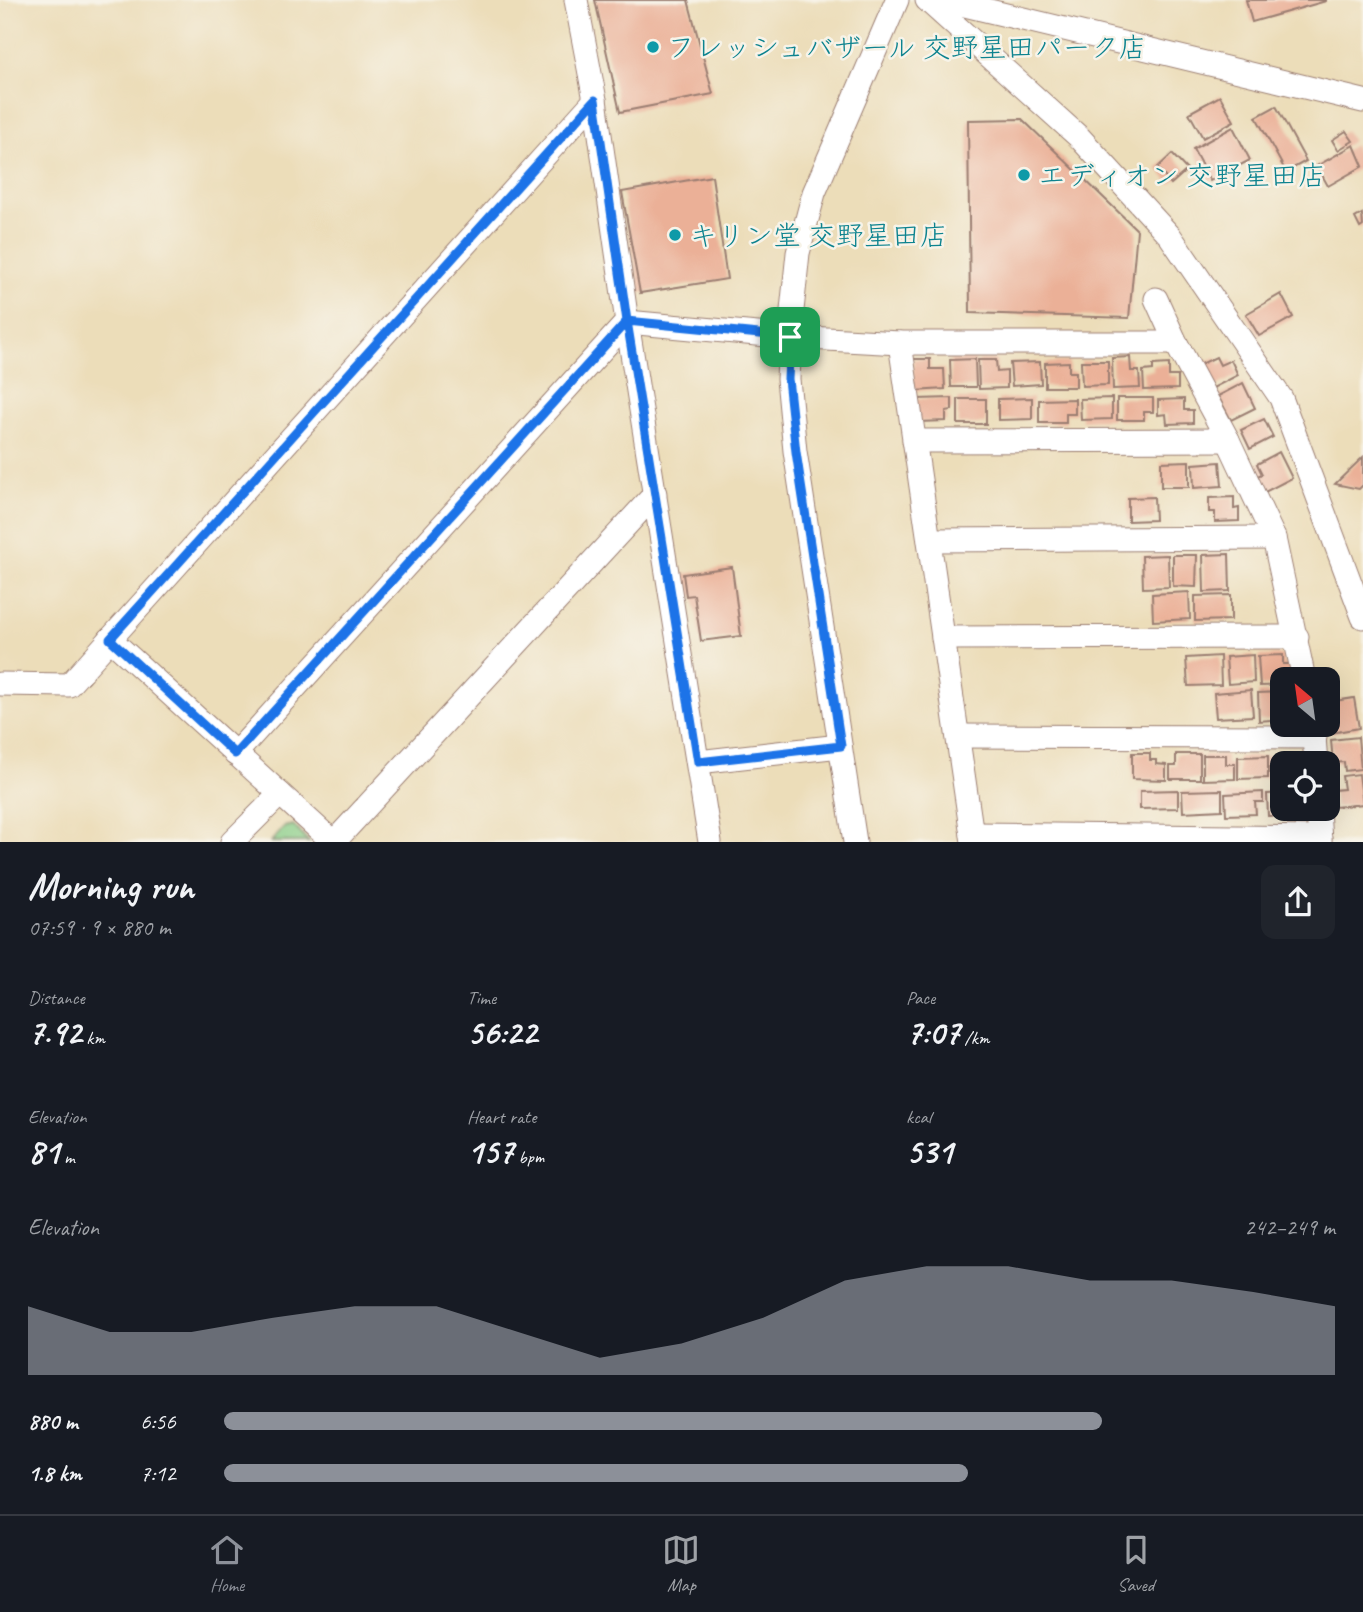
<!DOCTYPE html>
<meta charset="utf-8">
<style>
:root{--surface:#171b24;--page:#20242c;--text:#f1f3f6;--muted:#9ea1a6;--line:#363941;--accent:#8c9099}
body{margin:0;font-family:Caveat,"Klee One",sans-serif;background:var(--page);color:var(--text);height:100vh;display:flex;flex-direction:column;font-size:26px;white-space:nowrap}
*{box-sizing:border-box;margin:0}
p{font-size:23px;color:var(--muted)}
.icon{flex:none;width:38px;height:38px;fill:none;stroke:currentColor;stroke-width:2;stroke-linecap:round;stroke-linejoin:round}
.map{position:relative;height:842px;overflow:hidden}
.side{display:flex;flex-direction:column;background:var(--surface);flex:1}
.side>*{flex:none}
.needle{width:46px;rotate:331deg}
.controls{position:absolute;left:1270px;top:667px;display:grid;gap:14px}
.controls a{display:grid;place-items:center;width:70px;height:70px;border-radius:14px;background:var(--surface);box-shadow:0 7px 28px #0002;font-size:35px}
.pin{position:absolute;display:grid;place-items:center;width:60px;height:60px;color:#fff;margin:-30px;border-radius:14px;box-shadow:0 4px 10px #0006}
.round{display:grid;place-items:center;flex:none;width:74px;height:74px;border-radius:14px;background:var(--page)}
.head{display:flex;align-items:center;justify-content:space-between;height:119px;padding:0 28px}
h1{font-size:38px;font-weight:800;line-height:52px}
.metrics{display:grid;grid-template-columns:repeat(3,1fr);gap:10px;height:119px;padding:7px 28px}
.metrics div{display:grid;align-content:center}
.metrics b{font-size:35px;font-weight:800}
.metrics small{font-size:19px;font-weight:400}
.metrics p{font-size:19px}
.chart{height:196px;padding:14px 28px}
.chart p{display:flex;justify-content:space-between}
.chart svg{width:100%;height:126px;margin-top:7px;fill:var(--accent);opacity:.7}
ul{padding:0 28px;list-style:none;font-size:23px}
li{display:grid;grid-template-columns:112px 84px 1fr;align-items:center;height:52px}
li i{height:18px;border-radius:9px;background:var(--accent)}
.menu{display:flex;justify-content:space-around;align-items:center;height:98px;border-top:2px solid var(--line);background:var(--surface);font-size:19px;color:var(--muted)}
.menu a{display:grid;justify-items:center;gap:4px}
.menu .current{color:var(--accent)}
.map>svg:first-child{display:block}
.green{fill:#8ace88;stroke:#6a765a;stroke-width:2}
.building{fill:#ebb097}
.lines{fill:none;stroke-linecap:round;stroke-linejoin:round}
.minor-casing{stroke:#9b7e72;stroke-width:25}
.minor{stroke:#fff;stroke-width:23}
.route-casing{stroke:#fff;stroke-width:14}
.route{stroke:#1a73e8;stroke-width:9}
.culture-dot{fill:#0f9aa8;stroke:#f7f3e8;stroke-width:2.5}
.labels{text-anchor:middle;stroke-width:5;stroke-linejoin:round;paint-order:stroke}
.culture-label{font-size:28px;fill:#0d838f;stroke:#f7f3e8;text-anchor:start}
</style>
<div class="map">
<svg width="1363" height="842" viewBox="0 0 1363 842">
<rect width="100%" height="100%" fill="#f7f3e8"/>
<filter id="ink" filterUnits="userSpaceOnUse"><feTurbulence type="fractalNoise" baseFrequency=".0143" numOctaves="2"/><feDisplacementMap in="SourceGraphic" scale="14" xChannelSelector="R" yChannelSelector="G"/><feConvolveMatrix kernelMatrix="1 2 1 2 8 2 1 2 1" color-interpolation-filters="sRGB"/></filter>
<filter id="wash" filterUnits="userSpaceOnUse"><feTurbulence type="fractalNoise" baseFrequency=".00686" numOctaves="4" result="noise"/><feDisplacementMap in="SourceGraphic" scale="28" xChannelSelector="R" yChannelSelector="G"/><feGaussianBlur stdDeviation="1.57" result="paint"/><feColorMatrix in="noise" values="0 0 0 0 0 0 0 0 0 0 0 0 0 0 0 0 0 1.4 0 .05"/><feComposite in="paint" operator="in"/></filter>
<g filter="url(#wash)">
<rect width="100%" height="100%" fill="#ecddb9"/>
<polygon class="green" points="293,825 309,842 271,842 284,827"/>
<g id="blocks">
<g class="building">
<polygon points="595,0 688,0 713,94 620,112"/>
<polygon points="1246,0 1326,0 1326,1 1252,22"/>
<polygon points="1220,96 1234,121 1203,138 1189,113"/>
<polygon points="1276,106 1306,161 1286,172 1256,117"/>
<polygon points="1022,119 1137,230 1129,318 970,313 968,120"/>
<polygon points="1233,127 1250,160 1210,181 1193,149"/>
<polygon points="1346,131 1353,141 1338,150 1332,140"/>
<polygon points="1354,145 1363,166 1328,186 1317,166"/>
<polygon points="1172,154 1187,170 1171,184 1157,168"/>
<polygon points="712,176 727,279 640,293 622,192"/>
<polygon points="1362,214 1363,226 1360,228 1355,218"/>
<polygon points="1281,294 1293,317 1259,336 1246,314"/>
<polygon points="1130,357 1131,371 1139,371 1140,388 1113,389 1112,358"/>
<polygon points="1216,357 1220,365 1231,360 1238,375 1211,389 1199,365"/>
<polygon points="913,359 930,359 930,369 944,369 945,389 914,391"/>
<polygon points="975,359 976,387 951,387 950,360"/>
<polygon points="978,360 996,360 997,372 1007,371 1007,388 979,389"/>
<polygon points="1081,361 1108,361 1108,385 1082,386"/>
<polygon points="1040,362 1041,384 1012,386 1010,363"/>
<polygon points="1069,362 1069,372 1076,372 1076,387 1045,387 1045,363"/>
<polygon points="1169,364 1169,376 1178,376 1178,389 1144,390 1143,371 1153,370 1153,365"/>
<polygon points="1243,383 1255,408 1231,420 1218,396"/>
<polygon points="952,398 952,410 946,411 946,421 917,422 916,399"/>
<polygon points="1032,398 1032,419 998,420 998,399"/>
<polygon points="1112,398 1112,419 1081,420 1080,399"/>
<polygon points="1117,398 1153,398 1153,412 1144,412 1144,420 1117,420"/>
<rect x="958" y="399" width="28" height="25"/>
<polygon points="1075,399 1075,414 1066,414 1066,423 1039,423 1039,400"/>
<polygon points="1184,399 1184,410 1193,410 1193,423 1167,424 1166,414 1158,415 1158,400"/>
<polygon points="1264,419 1273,437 1250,449 1241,430"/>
<polygon points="1279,452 1292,478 1263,493 1255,477 1262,474 1257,464"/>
<polygon points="1363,457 1363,485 1359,489 1335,484"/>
<polygon points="1189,461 1189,487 1161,487 1161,462"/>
<polygon points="1220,462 1222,486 1194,488 1193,464"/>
<polygon points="1154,497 1155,520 1128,521 1128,498"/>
<polygon points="1234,497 1234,509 1239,508 1239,521 1215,522 1215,512 1209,512 1209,498"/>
<polygon points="1229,554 1230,591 1204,592 1203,555"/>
<polygon points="1168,555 1169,587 1143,588 1142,556"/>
<polygon points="1173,555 1197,555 1196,587 1173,586"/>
<polygon points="732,567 741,636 701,641 694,595 686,596 683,574"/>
<polygon points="1189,592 1190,619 1153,621 1152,594"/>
<polygon points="1231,595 1231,620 1195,621 1195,596"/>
<polygon points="1253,655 1254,682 1228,684 1226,657"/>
<polygon points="1283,655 1283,664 1290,664 1291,679 1283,679 1283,685 1260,686 1258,656"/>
<polygon points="1220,656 1221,685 1188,686 1186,658"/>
<polygon points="1251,690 1253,716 1216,718 1214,693"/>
<polygon points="1283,692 1283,719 1259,721 1258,693"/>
<polygon points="1354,698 1359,728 1331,733 1328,702"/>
<polygon points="1358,737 1361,769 1345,771 1344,762 1333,763 1331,740"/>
<polygon points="1132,753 1150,753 1150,760 1156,760 1156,764 1166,765 1166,780 1132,779"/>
<polygon points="1176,754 1200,754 1200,779 1170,779 1170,766 1176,766"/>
<polygon points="1203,755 1226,755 1226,764 1235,764 1235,779 1203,780"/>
<polygon points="1268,756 1268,778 1238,779 1238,757"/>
<polygon points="1300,758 1300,763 1283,763 1283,780 1274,781 1273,760"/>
<polygon points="1359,774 1363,804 1335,807 1333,790 1344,789 1342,776"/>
<polygon points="1178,790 1178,808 1140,809 1140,791"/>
<polygon points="1222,790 1222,810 1183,812 1182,791"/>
<polygon points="1263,792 1263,802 1255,802 1256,814 1226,815 1225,794"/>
<polygon points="1283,793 1283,808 1306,808 1307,814 1268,816 1267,794"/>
</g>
</g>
</g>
<g filter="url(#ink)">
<use href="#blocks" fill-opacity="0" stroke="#9b7e72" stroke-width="2"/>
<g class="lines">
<defs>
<g id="minor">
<polyline points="576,0 595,100 627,322 710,842"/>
<polyline points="927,0 1079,137 1170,236 1281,398 1363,617"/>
<polyline points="944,0 1363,101"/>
<polyline points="1156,299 1176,343 1228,440 1274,538 1304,679"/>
<polyline points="900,343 973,842"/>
<polyline points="914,441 1228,440"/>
<polyline points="929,540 1274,538"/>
<polyline points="943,638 1297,637"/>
<polyline points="110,639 333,842"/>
<polyline points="0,684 69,685 595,100"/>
<polyline points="1313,724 1316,763"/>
<polyline points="958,736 1315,737"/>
<polyline points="235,754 627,322 790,337 900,343 1176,343"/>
<polyline points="698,762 840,746"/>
<polyline points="1318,808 1320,842"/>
<polyline points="972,834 1320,838"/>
<polyline points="232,842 280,794"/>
<polyline points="334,842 655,494"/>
<polyline points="855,842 795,451 788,379 791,320 798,253 814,193 897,0"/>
</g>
</defs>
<use href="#minor" class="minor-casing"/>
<use href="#minor" class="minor"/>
</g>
</g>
<g class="lines" filter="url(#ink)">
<defs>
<polyline id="route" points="790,337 627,321 595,100 110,639 235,754 627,321 698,762 841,746 796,452 788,379 790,337"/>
</defs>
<use href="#route" class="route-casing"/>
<use href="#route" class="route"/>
</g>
<g class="culture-dot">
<circle cx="653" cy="47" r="7"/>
<circle cx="1024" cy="175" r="7"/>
<circle cx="675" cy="235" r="7"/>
</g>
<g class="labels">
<g class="culture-label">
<text x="667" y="57">フレッシュバザール 交野星田パーク店</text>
<text x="1038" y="185">エディオン 交野星田店</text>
<text x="689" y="245">キリン堂 交野星田店</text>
</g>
</g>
</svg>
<div class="controls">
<a><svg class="needle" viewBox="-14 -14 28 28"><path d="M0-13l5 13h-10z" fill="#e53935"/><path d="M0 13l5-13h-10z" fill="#9ea1a6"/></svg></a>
<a><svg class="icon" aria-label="locate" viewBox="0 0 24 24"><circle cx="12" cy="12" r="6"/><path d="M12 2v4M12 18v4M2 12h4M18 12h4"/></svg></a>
</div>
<div class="pin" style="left:790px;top:337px;background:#1e9e55"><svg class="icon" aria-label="arrive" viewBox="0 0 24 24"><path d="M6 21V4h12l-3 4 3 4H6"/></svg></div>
</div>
<section class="side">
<div class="head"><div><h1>Morning run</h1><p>07:59 · 9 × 880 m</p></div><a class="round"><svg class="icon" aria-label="share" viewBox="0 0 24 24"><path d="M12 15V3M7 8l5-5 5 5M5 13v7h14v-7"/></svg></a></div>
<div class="metrics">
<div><p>Distance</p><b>7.92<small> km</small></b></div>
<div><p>Time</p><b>56:22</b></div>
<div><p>Pace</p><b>7:07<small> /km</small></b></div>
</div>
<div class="metrics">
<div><p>Elevation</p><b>81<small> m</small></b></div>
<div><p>Heart rate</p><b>157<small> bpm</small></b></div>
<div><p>kcal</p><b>531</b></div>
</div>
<div class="chart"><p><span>Elevation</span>242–249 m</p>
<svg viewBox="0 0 160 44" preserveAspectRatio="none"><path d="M0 44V20L10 29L20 29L30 24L40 20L50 20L60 29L70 38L80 33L90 24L100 11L110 6L120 6L130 11L140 11L150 15L160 20V44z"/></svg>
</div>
<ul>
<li><b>880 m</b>6:56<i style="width:79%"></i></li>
<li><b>1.8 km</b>7:12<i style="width:67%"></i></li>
</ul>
</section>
<nav class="menu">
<a class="current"><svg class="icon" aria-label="home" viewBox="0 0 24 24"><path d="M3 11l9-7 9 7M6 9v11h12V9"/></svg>Home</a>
<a><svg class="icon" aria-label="map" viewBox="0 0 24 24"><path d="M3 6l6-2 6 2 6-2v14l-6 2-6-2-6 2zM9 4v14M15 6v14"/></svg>Map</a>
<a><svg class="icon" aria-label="saved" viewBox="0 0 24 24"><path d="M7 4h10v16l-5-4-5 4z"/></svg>Saved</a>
</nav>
